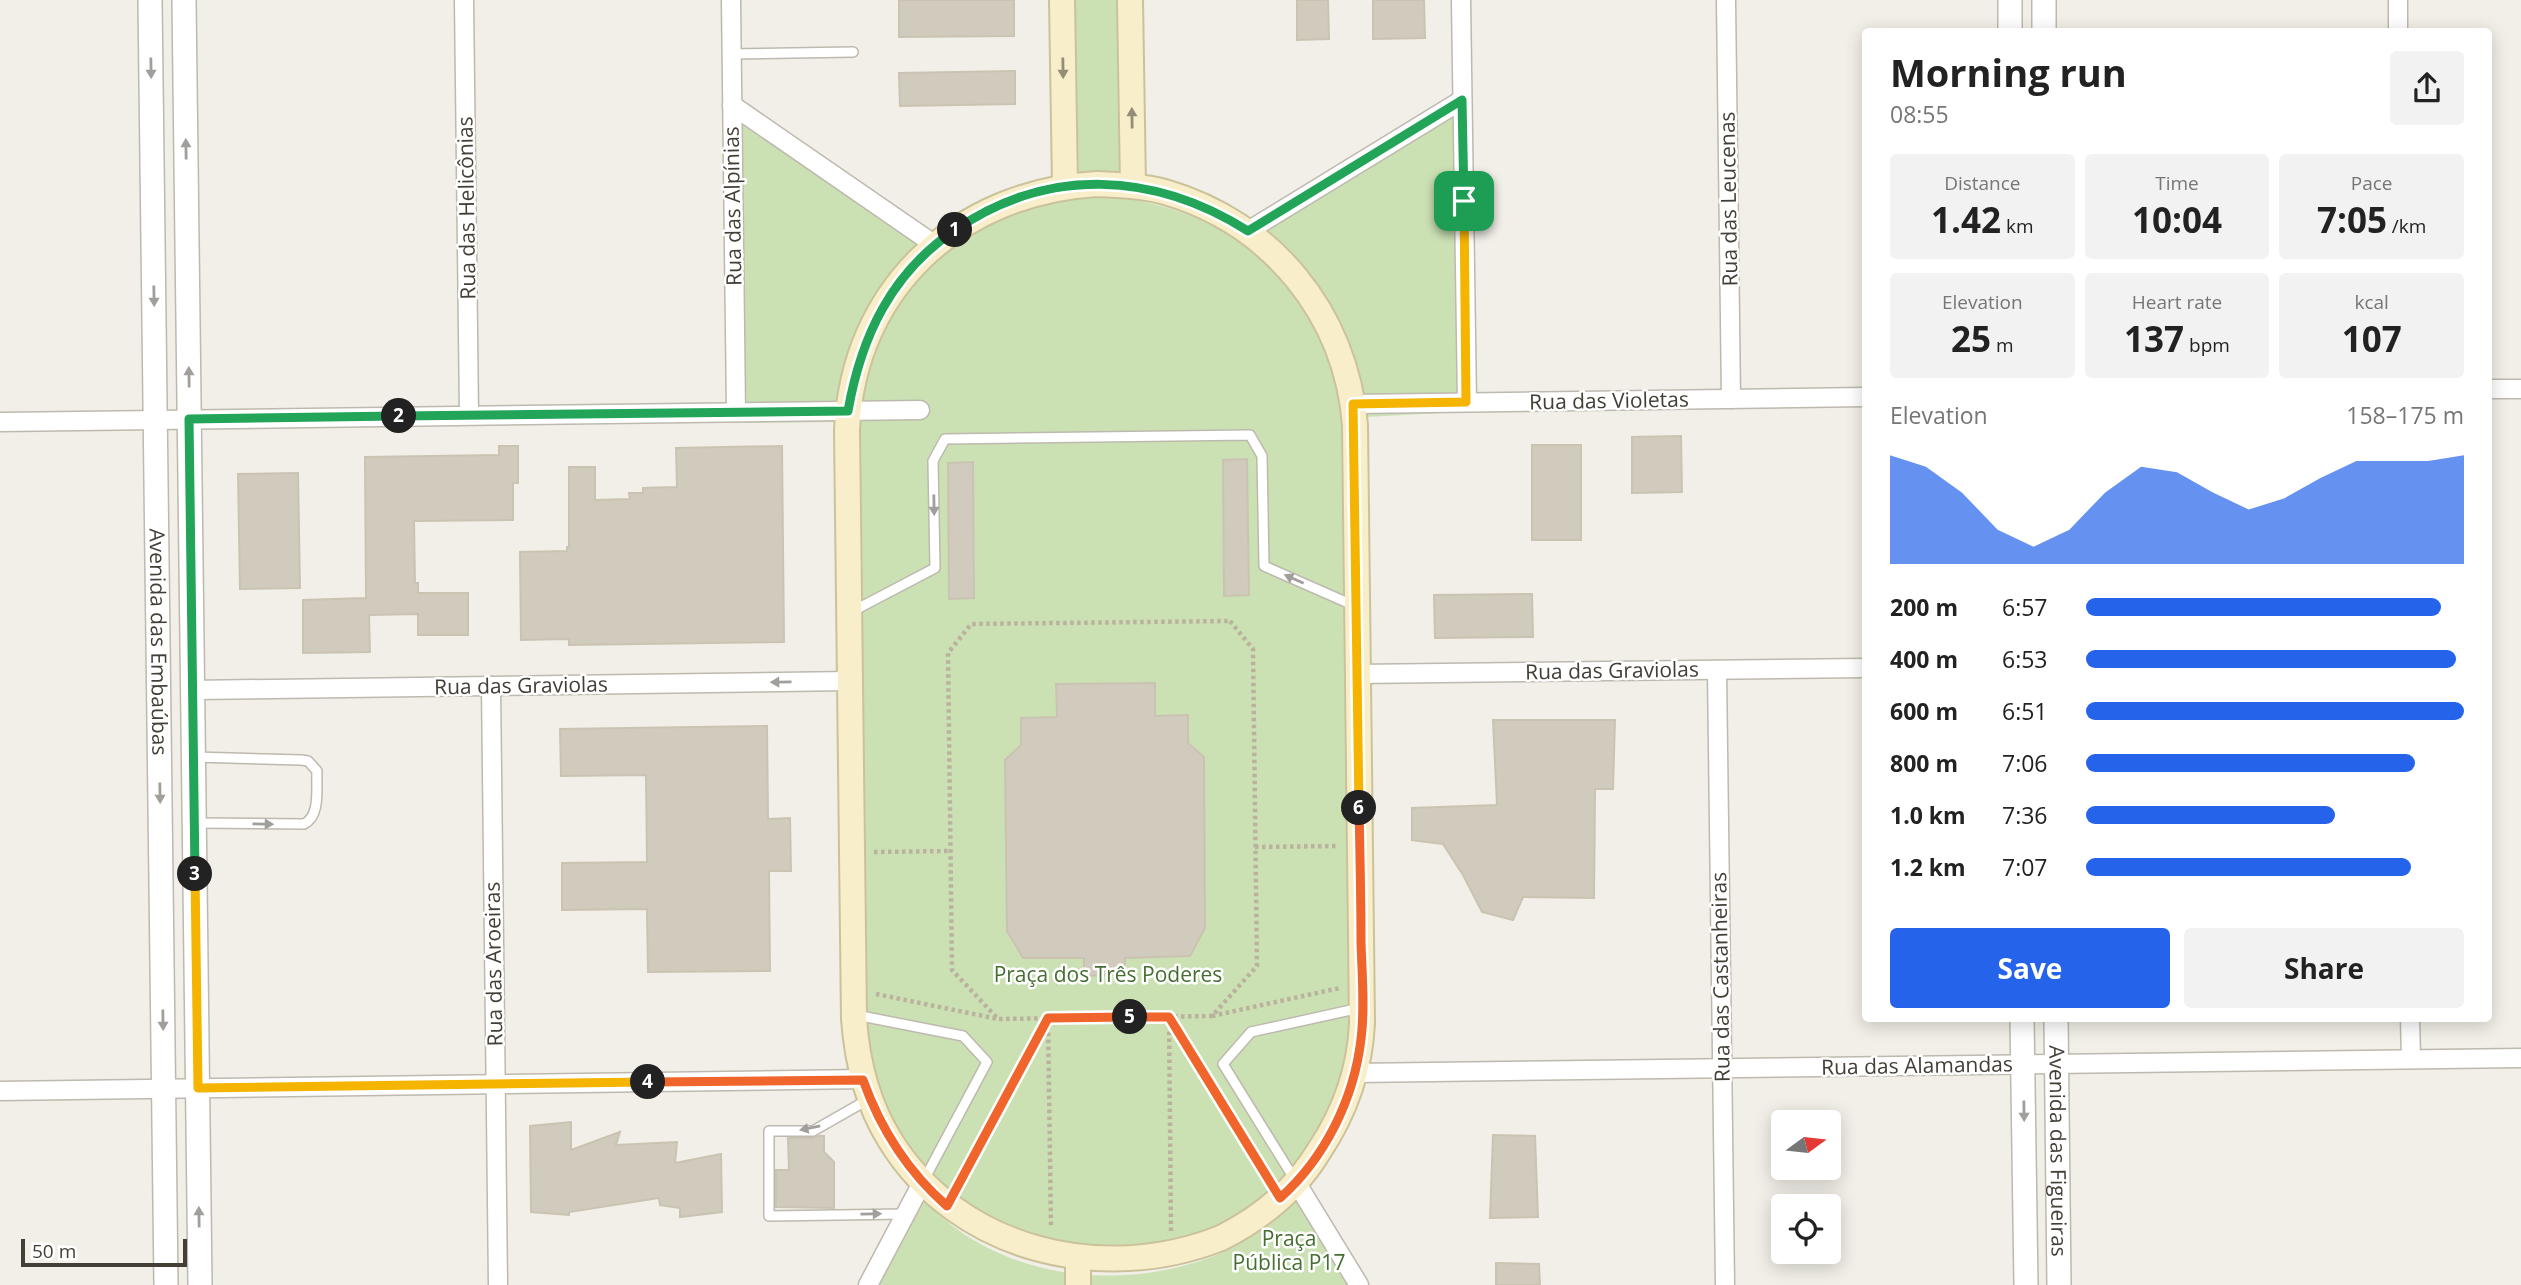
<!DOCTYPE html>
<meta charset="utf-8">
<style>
:root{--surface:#fff;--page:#f2f2f2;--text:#222;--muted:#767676;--accent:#2563eb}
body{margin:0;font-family:"Open Sans",sans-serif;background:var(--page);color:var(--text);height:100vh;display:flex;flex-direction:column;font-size:26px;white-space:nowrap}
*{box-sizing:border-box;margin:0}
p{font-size:23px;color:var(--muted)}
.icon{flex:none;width:38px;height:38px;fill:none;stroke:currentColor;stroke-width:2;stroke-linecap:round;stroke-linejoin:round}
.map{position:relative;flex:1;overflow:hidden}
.panel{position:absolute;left:1862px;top:28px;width:630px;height:994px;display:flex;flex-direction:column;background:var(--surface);border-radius:7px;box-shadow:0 4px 18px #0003}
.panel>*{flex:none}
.needle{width:46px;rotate:75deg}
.fabs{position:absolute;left:1771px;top:1110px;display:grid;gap:14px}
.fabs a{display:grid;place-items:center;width:70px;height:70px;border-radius:7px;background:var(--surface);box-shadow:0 4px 18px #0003;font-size:35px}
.scale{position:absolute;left:21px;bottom:18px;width:166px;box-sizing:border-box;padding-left:7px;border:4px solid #433f37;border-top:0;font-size:19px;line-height:24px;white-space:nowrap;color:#433f37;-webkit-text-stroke:5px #fff;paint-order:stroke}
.pin{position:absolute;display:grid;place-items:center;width:60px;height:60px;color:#fff;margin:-30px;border-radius:14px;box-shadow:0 4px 10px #0006}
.km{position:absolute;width:35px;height:35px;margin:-18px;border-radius:50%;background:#222;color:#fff;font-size:19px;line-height:35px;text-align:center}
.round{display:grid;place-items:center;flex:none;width:74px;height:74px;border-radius:7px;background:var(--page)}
.headline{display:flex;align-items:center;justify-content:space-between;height:119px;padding:0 28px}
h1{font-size:38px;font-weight:700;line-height:52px}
.metrics{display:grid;grid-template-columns:repeat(3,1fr);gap:10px;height:119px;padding:7px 28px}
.metrics div{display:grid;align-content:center;border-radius:7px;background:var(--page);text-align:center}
.metrics b{font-size:35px;font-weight:700}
.metrics small{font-size:19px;font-weight:400}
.metrics p{font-size:19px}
.chart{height:196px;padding:14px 28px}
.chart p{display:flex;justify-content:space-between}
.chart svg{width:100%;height:126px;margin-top:7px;fill:var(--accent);opacity:.7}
.primary-button{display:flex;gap:14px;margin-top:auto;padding:14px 28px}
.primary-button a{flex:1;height:80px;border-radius:7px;background:var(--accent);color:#fff;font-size:28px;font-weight:700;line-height:80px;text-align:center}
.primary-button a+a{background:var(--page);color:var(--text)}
ul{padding:0 28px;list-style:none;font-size:23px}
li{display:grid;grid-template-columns:112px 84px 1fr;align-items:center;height:52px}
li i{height:18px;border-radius:9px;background:var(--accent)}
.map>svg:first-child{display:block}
.green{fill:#cbe1b4}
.building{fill:#d1cbbe;stroke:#cbc3b2;stroke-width:2}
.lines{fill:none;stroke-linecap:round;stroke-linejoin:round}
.service-casing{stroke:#beb9ae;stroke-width:12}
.minor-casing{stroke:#beb9ae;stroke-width:21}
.tertiary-casing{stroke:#beb9ae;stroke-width:26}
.secondary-casing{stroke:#cbc29c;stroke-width:28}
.path{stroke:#bbb29e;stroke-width:4.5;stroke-dasharray:3.5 3.5;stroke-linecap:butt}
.service{stroke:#fff;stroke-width:9}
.minor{stroke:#fff;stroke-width:18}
.tertiary{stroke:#fff;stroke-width:23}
.secondary{stroke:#f8efca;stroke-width:24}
.oneway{fill:#a19f9b}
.oneway2{fill:#948e79}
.split-1-casing{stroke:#fff;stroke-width:14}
.split-2-casing{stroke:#fff;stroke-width:14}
.split-3-casing{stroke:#fff;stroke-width:14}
.split-4-casing{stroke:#fff;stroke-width:14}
.split-5-casing{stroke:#fff;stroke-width:14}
.split-6-casing{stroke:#fff;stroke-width:14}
.split-7-casing{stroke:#fff;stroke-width:14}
.split-1{stroke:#22a559;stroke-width:9}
.split-2{stroke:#22a559;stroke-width:9}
.split-3{stroke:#22a559;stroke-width:9}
.split-4{stroke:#f5b400;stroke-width:9}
.split-5{stroke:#f0652b;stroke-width:9}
.split-6{stroke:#f0652b;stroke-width:9}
.split-7{stroke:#f5b400;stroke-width:9}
.labels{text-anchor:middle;stroke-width:5;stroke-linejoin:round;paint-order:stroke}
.street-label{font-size:21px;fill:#433f37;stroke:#fff}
.park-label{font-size:21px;fill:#456e31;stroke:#fff}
</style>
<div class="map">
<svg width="2521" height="1285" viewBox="0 0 2521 1285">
<rect width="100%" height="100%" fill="#f1efe7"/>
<g class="green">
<polygon points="1075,0 1118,0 1120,172 1077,172"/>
<path d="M 1455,114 L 1459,412 L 1366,417 C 1363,342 1321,276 1266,229 Z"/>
<path d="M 740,120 L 918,243 C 868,288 839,356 834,422 L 743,423 Z"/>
<path d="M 1097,196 C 1229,203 1331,288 1342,423 L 1350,1016 C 1347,1118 1276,1218 1174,1243 C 1164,1246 1153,1246 1143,1248 C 1133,1249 1122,1252 1112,1252 C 1096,1252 1080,1246 1065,1243 C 1050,1240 1033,1239 1018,1234 C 1007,1230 996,1222 985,1216 C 908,1172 872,1097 866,1011 L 859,431 C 866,296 964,205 1097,196 Z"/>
<path d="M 1297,1199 L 1350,1285 L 876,1285 L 922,1200 C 939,1215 957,1231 977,1242 C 1048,1283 1138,1285 1214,1256 C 1245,1243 1272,1222 1297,1199 Z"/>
</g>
<g class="building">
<polygon points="899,0 1014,0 1014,36 899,37"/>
<polygon points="1297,0 1328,0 1329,39 1297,40"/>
<polygon points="1373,0 1424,0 1425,38 1373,39"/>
<polygon points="1015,71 1015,104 900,106 899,73"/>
<polygon points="1681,436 1682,492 1632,493 1632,437"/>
<rect x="1532" y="445" width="49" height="95"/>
<polygon points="499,446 518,446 518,483 513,483 513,520 414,521 415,583 418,583 418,593 468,593 468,635 418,635 418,614 369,615 370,652 303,653 303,600 366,598 365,457 499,455"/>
<polygon points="782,446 784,642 569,645 569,639 521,640 520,552 567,551 567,547 569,547 569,467 595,467 595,500 630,499 629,493 643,493 643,488 677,487 676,448"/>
<polygon points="1247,459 1249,595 1224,596 1223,460"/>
<polygon points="973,462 974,598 949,599 948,463"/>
<polygon points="298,473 300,588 240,589 238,474"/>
<polygon points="1532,594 1533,637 1435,638 1434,595"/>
<polygon points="1155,683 1155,716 1188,715 1188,743 1204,757 1205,928 1190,956 1125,958 1125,975 1084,976 1084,958 1023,958 1007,931 1005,760 1021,745 1021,718 1057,717 1056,684"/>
<polygon points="1493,720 1615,720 1613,789 1595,789 1594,898 1523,897 1513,920 1482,912 1463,875 1443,844 1412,840 1412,808 1497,805"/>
<polygon points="767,726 768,819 790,818 791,871 769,871 770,971 648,972 647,909 562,910 562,863 647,862 646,775 561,776 560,729"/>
<polygon points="571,1122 571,1150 620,1132 616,1145 677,1142 675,1163 721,1154 722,1212 680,1217 680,1208 660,1205 659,1198 569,1212 569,1215 531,1212 530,1126"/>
<polygon points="1493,1135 1535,1136 1538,1217 1490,1218"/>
<polygon points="819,1136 824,1136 824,1152 834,1162 834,1208 776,1207 776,1170 789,1170 788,1138 813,1138"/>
<polygon points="1496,1263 1539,1264 1540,1285 1496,1285"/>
</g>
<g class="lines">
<defs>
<g id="service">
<polyline points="731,54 853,52"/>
<polyline points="853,611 935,568 933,461 945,439 1250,435 1262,456 1264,566 1355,606"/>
<path d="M 194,757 L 301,760 L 308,761 L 317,771 C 316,787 321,816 304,824 L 196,823"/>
<polyline points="856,1015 963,1036 987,1062 925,1178"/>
<polyline points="869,1099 813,1131 769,1131 769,1216 906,1214"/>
<polyline points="1295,1180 1223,1064 1251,1032 1360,1008"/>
</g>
<g id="minor">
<polyline points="464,0 469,415"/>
<polyline points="731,0 736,412"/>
<polyline points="1461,0 1467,402"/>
<polyline points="1726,0 1731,399"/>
<polyline points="2398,0 2398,32"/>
<polyline points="732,105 935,245"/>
<polyline points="1248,231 1462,100"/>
<polyline points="2488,389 2521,389"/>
<polyline points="1353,404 1866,397"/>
<polyline points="0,422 920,410"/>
<polyline points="1717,670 1725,1285"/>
<polyline points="1358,674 1866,668"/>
<polyline points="491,686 498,1285"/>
<polyline points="192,690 850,681"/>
<polyline points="2410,1018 2411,1059"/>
<polyline points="1355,1073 2521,1058"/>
<polyline points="0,1091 864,1079"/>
<polyline points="1296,1182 1359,1285"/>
<polyline points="868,1285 922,1183"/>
</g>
<g id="tertiary">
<path id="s1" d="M 150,0 L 166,1285"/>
<polyline points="184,0 200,1285"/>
<polyline points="2010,0 2010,32"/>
<polyline points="2044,0 2044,32"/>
<polyline points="2022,1018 2026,1285"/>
<path id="s2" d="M 2056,1018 L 2059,1285"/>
</g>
<g id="secondary">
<polyline points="1062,0 1065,186"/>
<polyline points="1130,0 1133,186"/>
<path d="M 1097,184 C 1120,185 1143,186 1165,192 C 1272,223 1346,314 1355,425 L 1362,1023 C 1360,1069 1345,1112 1319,1151 C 1296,1189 1261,1218 1221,1238 C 1103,1285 958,1251 890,1140 C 867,1103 857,1061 854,1019 L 847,430 C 853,289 958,192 1097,184 Z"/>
<polyline points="1078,1263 1078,1285"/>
</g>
</defs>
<use href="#service" class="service-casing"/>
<use href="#minor" class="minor-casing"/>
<use href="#tertiary" class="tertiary-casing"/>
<use href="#secondary" class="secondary-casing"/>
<g class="path">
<polygon points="1230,621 1253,649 1257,966 1212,1016 998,1019 952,970 948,653 971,624"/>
<polyline points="1255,847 1338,846"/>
<polyline points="874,852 950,851"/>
<polyline points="876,994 998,1019"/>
<polyline points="1212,1016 1340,988"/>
<polyline points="959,1184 1048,1018 1051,1228"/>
<polyline points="1171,1231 1169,1017 1268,1179"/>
</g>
<use href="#service" class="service"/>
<use href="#minor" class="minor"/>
<use href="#tertiary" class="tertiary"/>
<use href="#secondary" class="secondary"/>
</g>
<defs><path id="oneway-solid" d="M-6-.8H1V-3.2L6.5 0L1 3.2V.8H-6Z" transform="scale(1.75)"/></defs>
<g class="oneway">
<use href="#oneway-solid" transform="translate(151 68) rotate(89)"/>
<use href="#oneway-solid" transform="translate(186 149) rotate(-91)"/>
<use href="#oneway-solid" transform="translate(154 296) rotate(89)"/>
<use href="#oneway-solid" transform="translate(189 377) rotate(-91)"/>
<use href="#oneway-solid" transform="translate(934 505) rotate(89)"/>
<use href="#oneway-solid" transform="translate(1294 579) rotate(-156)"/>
<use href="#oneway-solid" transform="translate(781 682) rotate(179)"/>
<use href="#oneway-solid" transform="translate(160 793) rotate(89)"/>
<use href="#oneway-solid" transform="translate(263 824) rotate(1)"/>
<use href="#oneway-solid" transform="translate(163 1020) rotate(89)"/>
<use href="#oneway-solid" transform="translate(2024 1111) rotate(89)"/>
<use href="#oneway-solid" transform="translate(810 1128) rotate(168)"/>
<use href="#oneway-solid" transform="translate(871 1214) rotate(-1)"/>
<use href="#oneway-solid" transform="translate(199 1217) rotate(-91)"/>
</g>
<g class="oneway2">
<use href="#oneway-solid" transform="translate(1063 68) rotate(89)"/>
<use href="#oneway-solid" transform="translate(1132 118) rotate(-91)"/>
</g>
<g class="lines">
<defs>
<path id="split-1" d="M 955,230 C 1048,166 1155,172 1248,231 L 1462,100 L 1464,201"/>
<path id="split-2" d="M 399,416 L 848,411 C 861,337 891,273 955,230"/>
<polyline id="split-3" points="195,874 189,419 399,416"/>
<polyline id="split-4" points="195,874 198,1088 648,1082"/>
<path id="split-5" d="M 648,1082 L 863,1080 C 881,1130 907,1171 947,1206 L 1048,1018 L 1130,1017"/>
<path id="split-6" d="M 1130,1017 L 1169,1017 L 1280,1198 C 1325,1158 1354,1099 1361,1039 C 1365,1008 1362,974 1361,943 C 1361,898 1360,853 1359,808"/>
<polyline id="split-7" points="1359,808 1353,404 1466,402 1464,201"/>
</defs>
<use href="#split-1" class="split-1-casing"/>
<use href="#split-2" class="split-2-casing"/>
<use href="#split-3" class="split-3-casing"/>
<use href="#split-4" class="split-4-casing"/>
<use href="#split-5" class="split-5-casing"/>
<use href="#split-6" class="split-6-casing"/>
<use href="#split-7" class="split-7-casing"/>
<use href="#split-1" class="split-1"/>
<use href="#split-2" class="split-2"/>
<use href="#split-3" class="split-3"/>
<use href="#split-4" class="split-4"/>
<use href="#split-5" class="split-5"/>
<use href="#split-6" class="split-6"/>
<use href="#split-7" class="split-7"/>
</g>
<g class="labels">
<g class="street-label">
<text transform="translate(1729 199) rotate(-91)" y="7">Rua das Leucenas</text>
<text transform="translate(733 206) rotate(-91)" y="7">Rua das Alpínias</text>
<text transform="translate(467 208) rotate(-91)" y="7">Rua das Helicônias</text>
<text transform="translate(1609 401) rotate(-1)" y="7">Rua das Violetas</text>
<text dy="7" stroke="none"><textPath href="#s1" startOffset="642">Avenida das Embaúbas</textPath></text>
<text transform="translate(1612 671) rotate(-1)" y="7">Rua das Graviolas</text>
<text transform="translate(521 686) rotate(-1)" y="7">Rua das Graviolas</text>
<text transform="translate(494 964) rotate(-91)" y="7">Rua das Aroeiras</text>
<text transform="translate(1721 977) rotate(-91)" y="7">Rua das Castanheiras</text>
<text transform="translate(1917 1066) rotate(-1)" y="7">Rua das Alamandas</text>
<text dy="7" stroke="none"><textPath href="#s2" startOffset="133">Avenida das Figueiras</textPath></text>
</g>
<g class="park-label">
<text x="1108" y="982">Praça dos Três Poderes</text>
<text x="1289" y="1246">Praça<tspan x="1289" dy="24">Pública P17</tspan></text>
</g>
</g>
</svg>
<div class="fabs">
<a><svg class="needle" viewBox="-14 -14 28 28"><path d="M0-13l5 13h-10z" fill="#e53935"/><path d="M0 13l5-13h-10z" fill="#767676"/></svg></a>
<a><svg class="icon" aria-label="locate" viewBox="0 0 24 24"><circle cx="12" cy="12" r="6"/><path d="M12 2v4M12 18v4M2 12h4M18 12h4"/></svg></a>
</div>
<div class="scale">50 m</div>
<div class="pin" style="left:1464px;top:201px;background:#1e9e55"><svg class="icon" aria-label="arrive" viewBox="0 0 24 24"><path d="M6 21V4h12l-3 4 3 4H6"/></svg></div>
<b class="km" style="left:955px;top:230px">1</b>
<b class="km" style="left:399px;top:416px">2</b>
<b class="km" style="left:195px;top:874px">3</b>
<b class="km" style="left:648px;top:1082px">4</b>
<b class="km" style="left:1130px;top:1017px">5</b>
<b class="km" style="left:1359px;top:808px">6</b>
<section class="panel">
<div class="headline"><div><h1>Morning run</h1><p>08:55</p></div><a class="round"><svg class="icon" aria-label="share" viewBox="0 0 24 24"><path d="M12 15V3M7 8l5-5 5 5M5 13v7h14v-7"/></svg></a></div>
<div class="metrics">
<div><p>Distance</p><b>1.42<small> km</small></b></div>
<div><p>Time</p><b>10:04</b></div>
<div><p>Pace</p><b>7:05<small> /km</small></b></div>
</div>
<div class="metrics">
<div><p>Elevation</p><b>25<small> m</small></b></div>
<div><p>Heart rate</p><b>137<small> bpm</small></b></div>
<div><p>kcal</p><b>107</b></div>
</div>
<div class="chart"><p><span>Elevation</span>158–175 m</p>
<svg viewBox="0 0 160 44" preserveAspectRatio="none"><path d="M0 44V6L10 10L20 19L30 32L40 38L50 32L60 19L70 10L80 12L90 19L100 25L110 21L120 14L130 8L140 8L150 8L160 6V44z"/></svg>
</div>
<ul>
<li><b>200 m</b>6:57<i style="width:94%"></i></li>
<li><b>400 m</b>6:53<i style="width:98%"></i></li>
<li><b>600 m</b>6:51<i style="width:100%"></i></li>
<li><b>800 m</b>7:06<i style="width:87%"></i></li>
<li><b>1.0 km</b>7:36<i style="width:66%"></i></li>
<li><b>1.2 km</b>7:07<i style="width:86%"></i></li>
</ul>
<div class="primary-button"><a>Save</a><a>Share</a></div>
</section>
</div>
